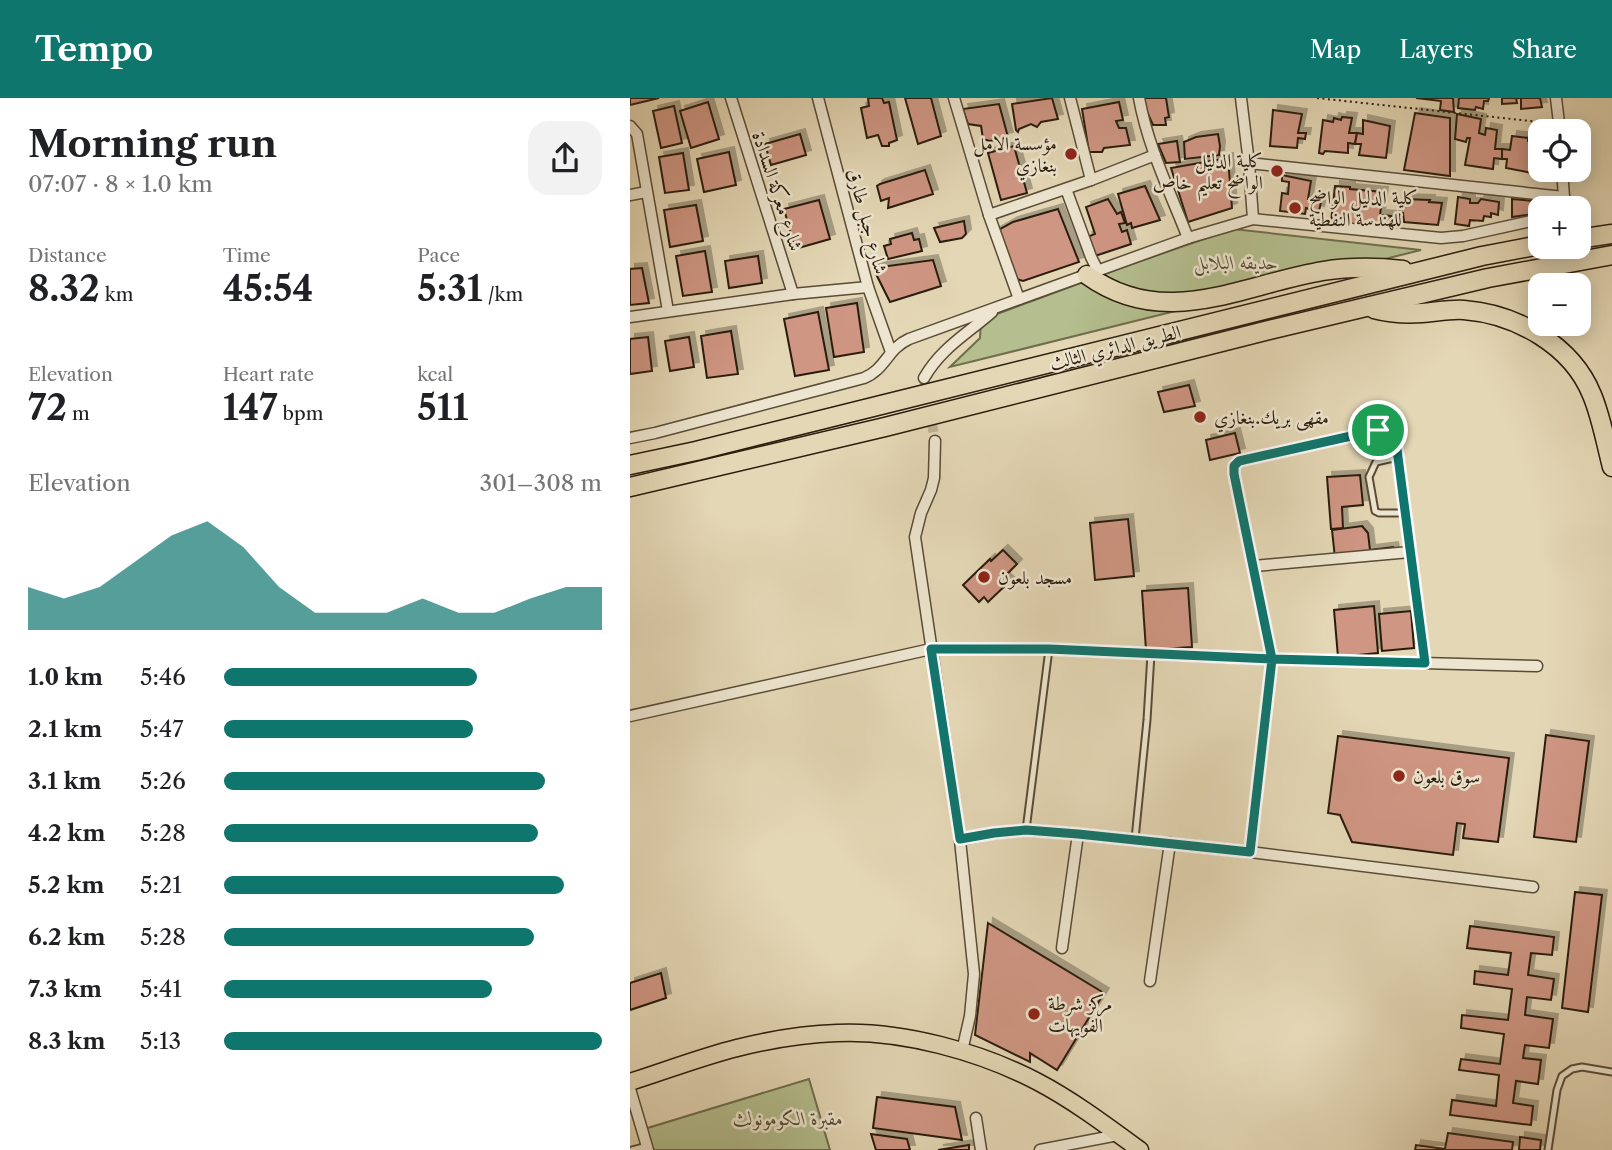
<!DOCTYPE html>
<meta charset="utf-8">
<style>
:root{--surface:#fff;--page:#f2f2f2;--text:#202124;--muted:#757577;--accent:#0f766e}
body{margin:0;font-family:"Libre Caslon Text",Amiri,serif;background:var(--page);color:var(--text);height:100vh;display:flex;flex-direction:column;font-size:26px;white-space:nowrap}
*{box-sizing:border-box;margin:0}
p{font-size:23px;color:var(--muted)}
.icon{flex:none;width:38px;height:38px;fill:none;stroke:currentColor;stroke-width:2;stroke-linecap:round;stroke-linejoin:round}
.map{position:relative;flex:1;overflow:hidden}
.details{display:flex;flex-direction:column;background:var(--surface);width:630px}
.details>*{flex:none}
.buttons{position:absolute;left:898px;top:21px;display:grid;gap:14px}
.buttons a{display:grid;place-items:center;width:63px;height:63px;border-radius:14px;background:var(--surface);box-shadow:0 4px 18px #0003;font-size:35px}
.pin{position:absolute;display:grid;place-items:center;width:60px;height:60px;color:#fff;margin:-30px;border:4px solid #fff;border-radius:50%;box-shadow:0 2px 7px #0007}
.round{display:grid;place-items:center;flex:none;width:74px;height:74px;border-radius:21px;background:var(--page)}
.head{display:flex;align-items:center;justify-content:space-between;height:119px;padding:0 28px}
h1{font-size:38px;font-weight:800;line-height:52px}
.figures{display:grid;grid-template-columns:repeat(3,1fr);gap:10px;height:119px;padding:7px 28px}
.figures div{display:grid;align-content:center}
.figures b{font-size:35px;font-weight:800}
.figures small{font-size:19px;font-weight:400}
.figures p{font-size:19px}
.chart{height:196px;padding:14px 28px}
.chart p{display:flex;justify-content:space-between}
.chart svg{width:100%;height:126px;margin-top:7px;fill:var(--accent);opacity:.7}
ul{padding:0 28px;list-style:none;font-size:23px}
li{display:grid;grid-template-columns:112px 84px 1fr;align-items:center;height:52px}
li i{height:18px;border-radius:9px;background:var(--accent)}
header{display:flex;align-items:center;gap:42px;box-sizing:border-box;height:98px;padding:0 35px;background:var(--accent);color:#fff}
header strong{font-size:33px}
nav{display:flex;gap:38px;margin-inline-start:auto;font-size:24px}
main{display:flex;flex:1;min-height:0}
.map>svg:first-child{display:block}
.green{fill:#b4be8e;stroke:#6f6e4e;stroke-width:2}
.building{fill:#cf9683;stroke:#2a1d0d;stroke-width:2;filter:url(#shadow)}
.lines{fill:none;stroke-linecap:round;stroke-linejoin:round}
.minor-tunnel{stroke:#bfb293;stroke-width:10;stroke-dasharray:10 5;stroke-linecap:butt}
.service-casing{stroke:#584c37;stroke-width:9}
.minor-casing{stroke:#584c37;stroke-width:13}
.primary-casing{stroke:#2a1d0d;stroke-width:19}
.trunk-casing{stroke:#2a1d0d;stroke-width:21}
.path{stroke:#2a1d0d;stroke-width:2;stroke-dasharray:2 3.5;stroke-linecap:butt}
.service{stroke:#ede5cf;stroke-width:5}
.minor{stroke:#ede5cf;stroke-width:10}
.primary{stroke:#e4d7b5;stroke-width:16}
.trunk{stroke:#e4d7b5;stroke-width:18}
.route-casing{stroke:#fff;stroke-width:14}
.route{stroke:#0f766e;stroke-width:9}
.poi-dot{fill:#8f2418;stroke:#ede5cf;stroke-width:2.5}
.labels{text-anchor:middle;stroke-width:5;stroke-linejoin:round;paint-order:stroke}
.poi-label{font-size:19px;fill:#2a1d0d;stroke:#ede5cf;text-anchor:start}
.street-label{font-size:19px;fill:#2a1d0d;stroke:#ede5cf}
.park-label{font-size:19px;font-style:italic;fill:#534d34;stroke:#ede5cf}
</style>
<header>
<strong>Tempo</strong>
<nav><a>Map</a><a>Layers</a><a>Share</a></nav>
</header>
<main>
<section class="details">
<div class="head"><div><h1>Morning run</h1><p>07:07 · 8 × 1.0 km</p></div><a class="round"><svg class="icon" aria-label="share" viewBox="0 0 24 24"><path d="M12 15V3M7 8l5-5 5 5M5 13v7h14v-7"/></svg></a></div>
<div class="figures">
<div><p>Distance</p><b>8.32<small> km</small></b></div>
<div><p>Time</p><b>45:54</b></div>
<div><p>Pace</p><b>5:31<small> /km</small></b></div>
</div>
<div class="figures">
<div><p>Elevation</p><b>72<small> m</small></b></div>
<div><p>Heart rate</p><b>147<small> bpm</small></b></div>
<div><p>kcal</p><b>511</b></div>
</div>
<div class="chart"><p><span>Elevation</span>301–308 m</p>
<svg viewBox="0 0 160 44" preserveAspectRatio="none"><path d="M0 44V29L10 33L20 29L30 20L40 11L50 6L60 15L70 29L80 38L90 38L100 38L110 33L120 38L130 38L140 33L150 29L160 29V44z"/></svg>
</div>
<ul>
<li><b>1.0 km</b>5:46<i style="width:67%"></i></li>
<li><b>2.1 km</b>5:47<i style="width:66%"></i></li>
<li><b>3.1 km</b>5:26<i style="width:85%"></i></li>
<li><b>4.2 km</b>5:28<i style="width:83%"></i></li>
<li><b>5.2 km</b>5:21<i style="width:90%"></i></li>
<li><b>6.2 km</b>5:28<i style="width:82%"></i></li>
<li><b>7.3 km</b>5:41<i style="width:71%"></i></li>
<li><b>8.3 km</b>5:13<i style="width:100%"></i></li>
</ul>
</section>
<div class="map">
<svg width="982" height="1052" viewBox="0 0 982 1052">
<defs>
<filter id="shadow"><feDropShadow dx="5" dy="-5" stdDeviation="0" flood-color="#0004"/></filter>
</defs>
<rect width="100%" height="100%" fill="#e4d7b5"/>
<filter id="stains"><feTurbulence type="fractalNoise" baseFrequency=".00286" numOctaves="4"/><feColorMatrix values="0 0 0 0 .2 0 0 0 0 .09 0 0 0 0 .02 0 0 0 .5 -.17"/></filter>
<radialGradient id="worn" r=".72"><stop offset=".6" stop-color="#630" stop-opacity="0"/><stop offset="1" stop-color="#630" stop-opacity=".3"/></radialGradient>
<g class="green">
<polygon points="603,131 791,152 320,269 350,240 351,222 499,167"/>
<polygon points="179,981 200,1052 17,1052 11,1032"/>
</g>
<g class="building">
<polygon points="0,0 29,0 0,7"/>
<polygon points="238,0 252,0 254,5 259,4 267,42 259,45 259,48 252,48 248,37 237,40 231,10 239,8"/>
<polygon points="275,0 301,0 311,38 288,46"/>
<polygon points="422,0 428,21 411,24 407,29 401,26 389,31 388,34 386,32 382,6"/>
<polygon points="513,0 536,0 539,19 535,20 536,27 523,27 513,5 515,4"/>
<polygon points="786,0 823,0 824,14 810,12 811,3"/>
<polygon points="829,0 859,0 858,3 854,3 853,11 846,9 845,12 828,10"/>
<polygon points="872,0 886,0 887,5 872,6"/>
<polygon points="887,0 910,0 912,9 891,11 891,0"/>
<polygon points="78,4 89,41 61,50 50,13"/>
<polygon points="489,4 493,22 486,23 489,30 496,30 500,47 474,50 472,54 459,54 452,11"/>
<polygon points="369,6 378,39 360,43 353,41 351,28 338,26 333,11"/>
<polygon points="44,8 52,45 31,50 23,13"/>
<polygon points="643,12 672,16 668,35 676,35 675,41 668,40 667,50 640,48"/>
<polygon points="785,15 820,20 820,78 774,72"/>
<polygon points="827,16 851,21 849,35 855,37 856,30 867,32 865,51 872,51 872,61 864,60 863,71 835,67 840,40 837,40 836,44 825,41"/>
<polygon points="712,19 722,20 719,35 727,35 725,46 718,45 718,55 695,53 693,56 689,55 693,22 703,24 704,20 711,22"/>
<polygon points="733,22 760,28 756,60 729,57 731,46 725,46 727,35 733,36"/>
<polygon points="170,36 176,57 141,67 135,46"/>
<polygon points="588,36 590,48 589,57 555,61 554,44 566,39"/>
<polygon points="882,38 898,40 898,43 906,45 902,75 876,70 877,61 872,61 872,51 880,52"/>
<polygon points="547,43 550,64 536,65 528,46"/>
<polygon points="384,48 397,95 371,102 358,55"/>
<polygon points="99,54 106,87 74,94 67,61"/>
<polygon points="53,55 59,92 35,95 29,59"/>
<polygon points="598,60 602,110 558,124 541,70"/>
<polygon points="295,72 303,96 258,110 259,100 251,103 247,88 250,86"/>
<polygon points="652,77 681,83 678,101 691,104 689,113 676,110 675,116 650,113 652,95 658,96 659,84 652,83"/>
<polygon points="515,88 530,122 502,130 501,125 497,127 488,96"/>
<polygon points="705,88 720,89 720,91 753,94 750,117 761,118 759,130 701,124"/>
<polygon points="828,99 840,101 840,105 848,105 851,101 869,104 868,117 861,115 861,119 854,118 853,123 840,122 839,128 825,126"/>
<polygon points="478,101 487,116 491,114 495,125 489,126 492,134 497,132 501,146 465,158 457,139 465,136 456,109"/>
<polygon points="774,101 800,102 799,104 812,105 808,127 774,124 773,115 769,115 771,108 775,109"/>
<polygon points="882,101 924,105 924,110 910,110 910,115 882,119"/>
<polygon points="189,102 200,141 165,151 154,111"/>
<polygon points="66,107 73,143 40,149 34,112"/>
<polygon points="428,111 449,164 393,183 383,180 365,134 383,124"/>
<polygon points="334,123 336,136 332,140 310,144 304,130"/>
<polygon points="282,135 284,142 289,141 292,153 258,161 254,148 261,146 260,141"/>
<polygon points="75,153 82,194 53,198 46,158"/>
<polygon points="128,158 132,185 99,190 95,163"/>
<polygon points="303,162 311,188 260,204 243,170"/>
<polygon points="12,170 19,205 0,207 0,171"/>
<polygon points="227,205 234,254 204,259 196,210"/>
<polygon points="188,214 199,272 165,278 154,221"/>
<polygon points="101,233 108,276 77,280 71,238"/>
<polygon points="18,239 22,273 0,276 0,241"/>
<polygon points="59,239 64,269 40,273 35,243"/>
<polygon points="559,287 565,308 534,314 528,294"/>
<polygon points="605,335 610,355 580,362 576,342"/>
<polygon points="730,377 733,407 712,409 713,430 701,431 697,379"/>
<polygon points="498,421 504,478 465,482 460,425"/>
<polygon points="732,428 738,435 740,452 763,449 764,454 705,460 702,432"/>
<polygon points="373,452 387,466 374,479 379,484 358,504 354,499 349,504 333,487 360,461 361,463"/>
<polygon points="558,490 562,549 516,552 512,493"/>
<polygon points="744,508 748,555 708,559 704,512"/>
<polygon points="781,513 784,550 752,553 749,516"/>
<polygon points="916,637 959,643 946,744 904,739"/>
<polygon points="708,638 879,660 868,744 833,740 835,726 827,725 823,757 722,744 710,717 698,715"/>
<polygon points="945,794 972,797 958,914 932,910"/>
<polygon points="358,825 474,895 427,972 400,955 400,964 345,937"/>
<polygon points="840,828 924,839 922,857 901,855 898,877 924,881 921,902 897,899 895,917 923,921 919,950 895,947 893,960 911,962 908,986 886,983 883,1005 903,1008 901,1027 820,1017 822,1002 866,1008 869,977 829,972 831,961 870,966 874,936 831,930 832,917 878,922 882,891 844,886 845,873 878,877 881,855 837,850"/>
<polygon points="31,875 36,900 0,912 0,885"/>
<polygon points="247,999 325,1009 332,1042 243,1030"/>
<polygon points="818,1035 883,1044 882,1052 785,1052 786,1047 815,1051"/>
<polygon points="241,1036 277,1041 280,1052 246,1052"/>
<polygon points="890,1039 911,1042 910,1052 889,1052"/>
<polygon points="339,1047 339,1052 308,1052"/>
</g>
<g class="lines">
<polyline class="minor-tunnel" points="294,280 305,343"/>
<defs>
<g id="service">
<polyline points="768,359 746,364 739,379 745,413 749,415 775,415"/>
<polyline points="396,732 419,551"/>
<polyline points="505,741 517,622 521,556"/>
<polyline points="620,754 642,561"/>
<polyline points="2,1052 17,1048"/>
<polyline points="918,1052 927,992 932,978 942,971 952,969 982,974"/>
</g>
<g id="minor">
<polyline points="101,0 163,196"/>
<polyline points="188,0 238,189 261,254"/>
<polyline points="324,0 359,117 461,82 525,57"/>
<polyline points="440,0 461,82"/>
<path d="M 509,0 C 518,49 540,94 558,140"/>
<polyline points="611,0 619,65 623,121"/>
<polyline points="926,0 930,33"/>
<polyline points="0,28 7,36 38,213"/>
<polyline points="619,65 934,99"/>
<polyline points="436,91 461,159 468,173"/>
<polyline points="0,97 16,94"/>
<polyline points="931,110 934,99 932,72"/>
<polyline points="359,117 389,201"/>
<polyline points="0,219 163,196 238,189"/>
<path d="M 294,280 C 311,250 337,236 362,214"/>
<path d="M 0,340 L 25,335 L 234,280 C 256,271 257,251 279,241 L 558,140 L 623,121 L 811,140 L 833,138 L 910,121"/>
<polyline points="305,343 304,380 301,392 291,415 285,439 330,742 344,876 340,918 332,953"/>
<polyline points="624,468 780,454"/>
<polyline points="642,561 604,376 604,368 609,363 748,332 759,334 766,344 795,565"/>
<polyline points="0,618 301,551 419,551 642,561 907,568"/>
<polyline points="330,742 364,735 396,732 448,736 620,754 903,789"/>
<polyline points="432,850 448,736"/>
<polyline points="520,883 540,745"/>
<polyline points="0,991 18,1052"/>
<polyline points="346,1020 351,1052"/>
<polyline points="410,1052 488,1037"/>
</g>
<path id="primary" d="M 0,984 C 35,973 71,959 107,950 C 139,942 174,936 207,935 C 272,932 351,954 408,984 C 444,1003 477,1028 510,1052"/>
<g id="trunk">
<polyline points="948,141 982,136"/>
<path d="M 457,177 C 535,233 610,187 693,173 C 719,169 746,169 773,172"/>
<path d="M 744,211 C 759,215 776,216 792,215 C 806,214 820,211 834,212 C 886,216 942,247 962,297 C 971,318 976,346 982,369"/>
<polyline points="0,367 66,353 251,307 852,158 910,147"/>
<polyline points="0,389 255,329 639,232 858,180 982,157"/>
</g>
</defs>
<use href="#service" class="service-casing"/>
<use href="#minor" class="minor-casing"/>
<use href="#primary" class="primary-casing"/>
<use href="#trunk" class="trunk-casing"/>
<polyline class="path" points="687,0 919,25"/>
<use href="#service" class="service"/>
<use href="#minor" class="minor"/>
<use href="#primary" class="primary"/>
<use href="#trunk" class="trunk"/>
</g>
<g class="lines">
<defs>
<polyline id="route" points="748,332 609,363 604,368 604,376 642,561 419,551 301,551 330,741 364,735 396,732 448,736 620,754 642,561 795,565 766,344 759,334 748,332"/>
</defs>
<use href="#route" class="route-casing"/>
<use href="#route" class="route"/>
</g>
<g class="poi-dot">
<circle cx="441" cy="56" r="7"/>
<circle cx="647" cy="73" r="7"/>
<circle cx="665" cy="110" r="7"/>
<circle cx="570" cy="319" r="7"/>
<circle cx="354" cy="479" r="7"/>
<circle cx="769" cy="678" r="7"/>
<circle cx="404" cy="916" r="7"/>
</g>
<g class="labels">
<g class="poi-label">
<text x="427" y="52" text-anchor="end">مؤسسة الامل<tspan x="427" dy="22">بنغازي</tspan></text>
<text x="633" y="69" text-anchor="end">كلية الدليل<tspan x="633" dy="22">الواضح تعليم خاص</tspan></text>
<text x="679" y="106">كلية الدليل الواضح<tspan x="679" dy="22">للهندسة النفطية</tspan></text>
<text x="584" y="326">مقهى بريك.بنغازي</text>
<text x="368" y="486">مسجد بلعون</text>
<text x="783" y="685">سوق بلعون</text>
<text x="418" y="912">مركز شرطة<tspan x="418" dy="22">الفويهات</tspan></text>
</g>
<g class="street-label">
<text transform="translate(148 93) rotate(72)" y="7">شارع معركة السدادة</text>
<text transform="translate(238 123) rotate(75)" y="7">شارع جبل طارق</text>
<text transform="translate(485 249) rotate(-14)" y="7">الطريق الدائري الثالث</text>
</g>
<g class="park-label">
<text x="606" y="171">حديقه البلابل</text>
<text x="158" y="1027">مقبرة الكومونولث</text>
</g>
</g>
<rect width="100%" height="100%" filter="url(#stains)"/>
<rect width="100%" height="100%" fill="url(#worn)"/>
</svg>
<div class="buttons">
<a><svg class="icon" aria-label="locate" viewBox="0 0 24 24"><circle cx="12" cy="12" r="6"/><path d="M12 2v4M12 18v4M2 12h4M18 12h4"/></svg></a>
<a>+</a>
<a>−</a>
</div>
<div class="pin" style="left:748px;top:332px;background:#1e9e55"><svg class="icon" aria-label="arrive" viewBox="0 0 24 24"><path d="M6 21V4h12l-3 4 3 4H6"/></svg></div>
</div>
</main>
